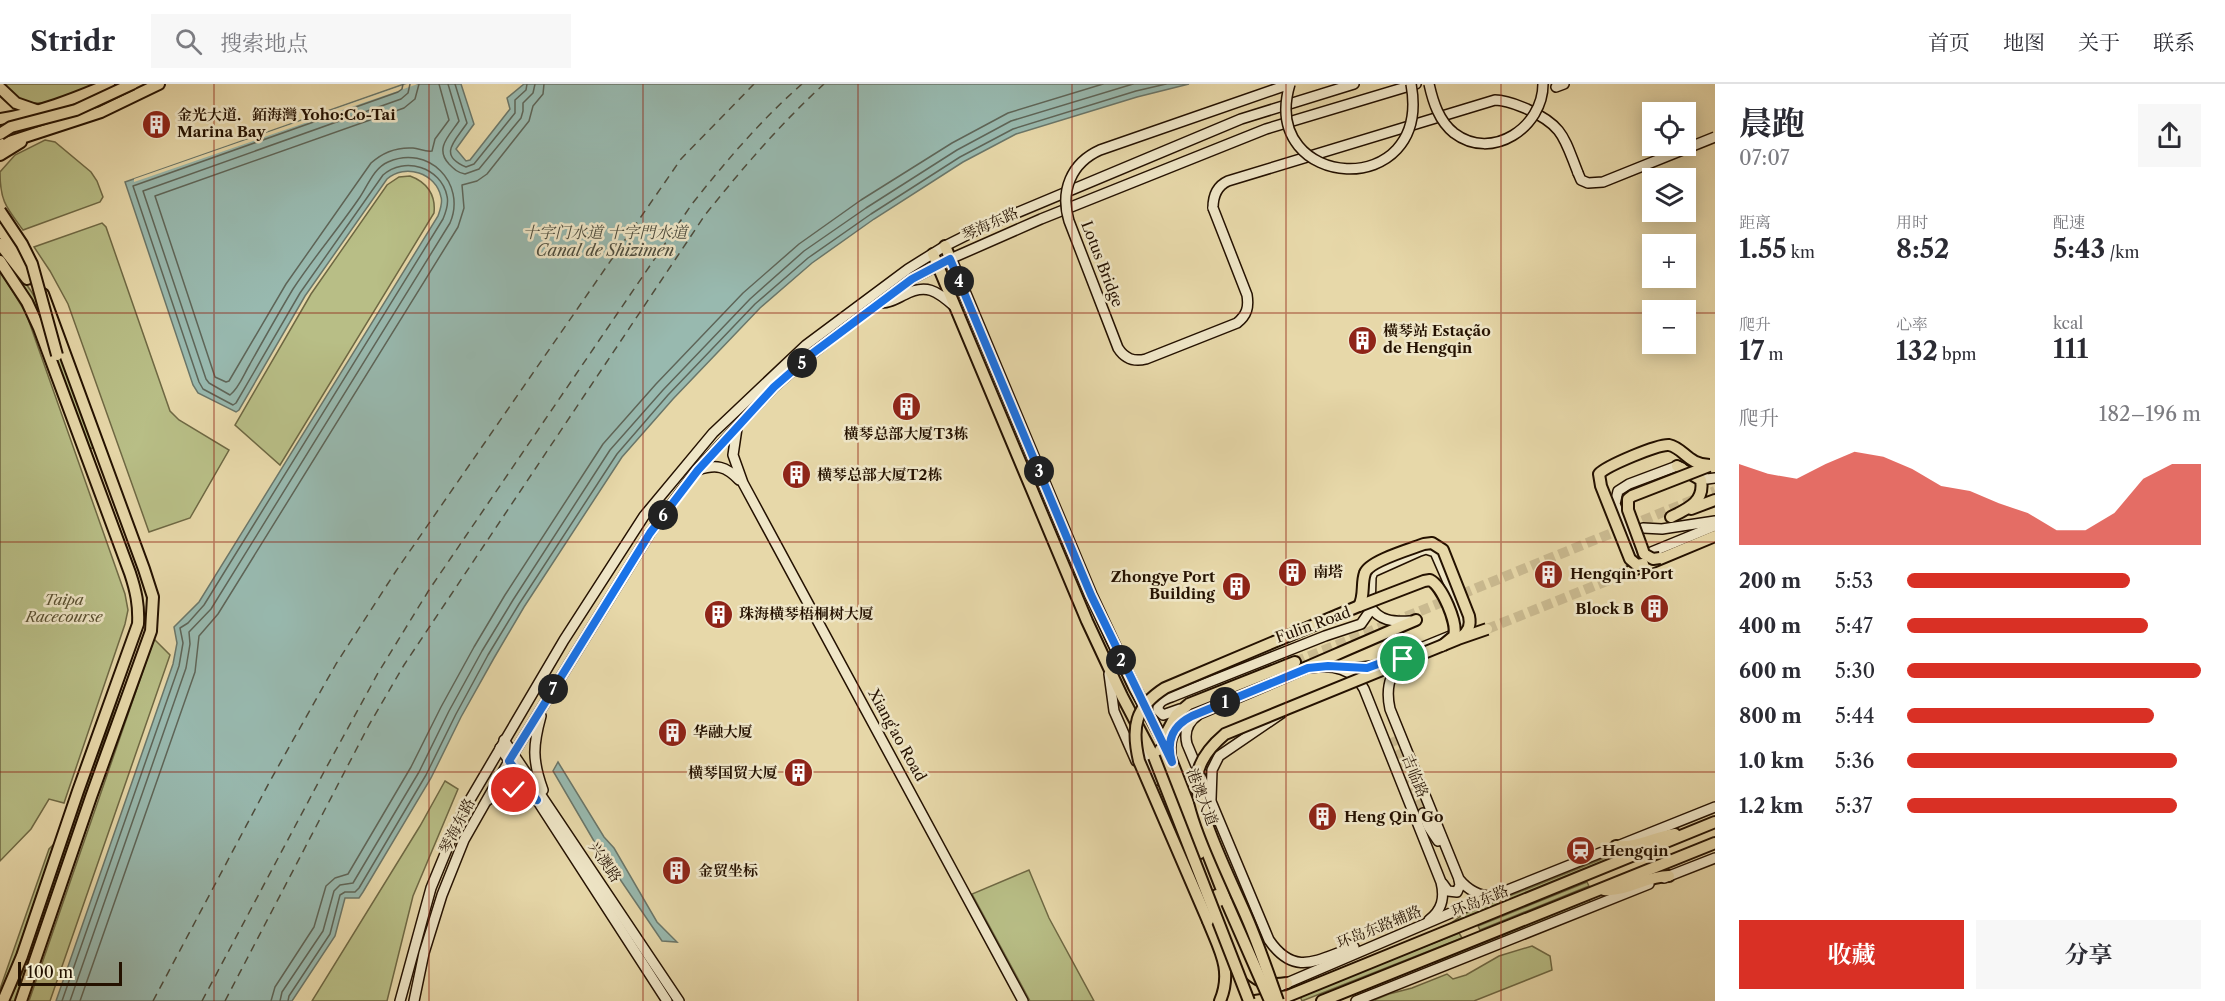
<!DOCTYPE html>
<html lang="zh">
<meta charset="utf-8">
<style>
:root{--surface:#fff;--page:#f7f7f7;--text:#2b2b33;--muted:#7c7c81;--line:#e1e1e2;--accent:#d93025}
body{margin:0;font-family:"Libre Caslon Text","Noto Serif SC",serif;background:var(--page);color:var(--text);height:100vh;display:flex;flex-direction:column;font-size:22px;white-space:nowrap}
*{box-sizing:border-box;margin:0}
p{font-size:20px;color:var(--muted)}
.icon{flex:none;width:33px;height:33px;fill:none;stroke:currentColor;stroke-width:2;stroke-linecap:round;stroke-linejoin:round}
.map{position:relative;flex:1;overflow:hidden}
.side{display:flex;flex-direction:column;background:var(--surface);width:510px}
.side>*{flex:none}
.fabs{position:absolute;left:1642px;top:18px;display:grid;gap:12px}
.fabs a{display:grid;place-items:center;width:54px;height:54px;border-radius:0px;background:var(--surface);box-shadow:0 3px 15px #0003;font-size:30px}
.scale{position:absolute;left:18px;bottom:15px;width:104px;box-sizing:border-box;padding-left:6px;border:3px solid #241100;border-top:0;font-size:16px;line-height:21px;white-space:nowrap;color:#241100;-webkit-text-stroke:4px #efe6c7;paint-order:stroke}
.pin{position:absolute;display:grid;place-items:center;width:51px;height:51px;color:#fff;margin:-26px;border:3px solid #fff;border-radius:50%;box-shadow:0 2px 6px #0007}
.km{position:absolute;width:30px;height:30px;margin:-15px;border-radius:50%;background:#222;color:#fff;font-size:16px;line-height:30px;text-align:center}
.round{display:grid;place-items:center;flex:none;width:63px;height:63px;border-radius:0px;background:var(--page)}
.headline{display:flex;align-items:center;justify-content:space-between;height:102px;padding:0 24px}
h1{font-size:33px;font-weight:700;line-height:45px}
.metrics{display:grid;grid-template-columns:repeat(3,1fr);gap:9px;height:102px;padding:6px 24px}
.metrics div{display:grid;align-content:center}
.metrics b{font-size:26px;font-weight:700}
.metrics small{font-size:16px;font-weight:400}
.metrics p{font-size:16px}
.chart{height:168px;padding:12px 24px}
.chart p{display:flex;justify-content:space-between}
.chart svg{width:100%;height:108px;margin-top:6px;fill:var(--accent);opacity:.7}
.primary-button{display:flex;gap:12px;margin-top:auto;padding:12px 24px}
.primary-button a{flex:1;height:69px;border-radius:0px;background:var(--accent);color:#fff;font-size:24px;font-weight:700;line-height:69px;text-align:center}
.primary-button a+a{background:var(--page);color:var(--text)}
ul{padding:0 24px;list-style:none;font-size:20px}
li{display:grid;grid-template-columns:96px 72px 1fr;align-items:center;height:45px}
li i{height:15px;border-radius:8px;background:var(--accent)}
header{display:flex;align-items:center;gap:36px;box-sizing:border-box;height:84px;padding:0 30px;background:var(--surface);border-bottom:2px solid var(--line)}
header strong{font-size:28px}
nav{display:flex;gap:33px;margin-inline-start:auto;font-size:21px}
.search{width:420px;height:54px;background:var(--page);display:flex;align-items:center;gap:15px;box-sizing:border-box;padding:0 21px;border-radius:0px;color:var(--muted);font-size:22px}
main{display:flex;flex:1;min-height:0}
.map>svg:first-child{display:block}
.green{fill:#b8be86;stroke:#6e6843;stroke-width:1.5}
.water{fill:#98b9af;stroke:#6a7669;stroke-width:1.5}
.pier{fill:#e7d8a9}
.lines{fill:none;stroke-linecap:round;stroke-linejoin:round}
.shore{stroke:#5e6558;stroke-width:1.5}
.ferry{stroke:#4d4c3d;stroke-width:1.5;stroke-dasharray:8 6;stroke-linecap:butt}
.secondary-tunnel{stroke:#caba90;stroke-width:9;stroke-dasharray:9 4.5;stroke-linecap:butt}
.primary-tunnel{stroke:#caba90;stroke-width:10;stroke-dasharray:10 5;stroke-linecap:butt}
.secondary-casing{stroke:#241100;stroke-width:12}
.primary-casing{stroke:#241100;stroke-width:14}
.secondary{stroke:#efe6c7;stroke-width:9}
.primary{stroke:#e7d8a9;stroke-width:10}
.secondary-bridge-casing{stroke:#241100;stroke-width:12;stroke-linecap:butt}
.primary-bridge-casing{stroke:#241100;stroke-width:14;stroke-linecap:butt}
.secondary-bridge{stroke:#efe6c7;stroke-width:9}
.primary-bridge{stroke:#e7d8a9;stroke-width:10}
.route-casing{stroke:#fff;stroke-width:12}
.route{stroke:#1a73e8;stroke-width:8}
.grid{fill:none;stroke:#8f2418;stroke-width:1.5;stroke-opacity:0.55}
.labels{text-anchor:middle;stroke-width:5;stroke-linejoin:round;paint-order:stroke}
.poi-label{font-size:15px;font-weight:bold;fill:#241100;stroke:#efe6c7;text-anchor:start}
.street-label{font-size:15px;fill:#241100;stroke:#efe6c7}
.park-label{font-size:15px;font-style:italic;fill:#584e2f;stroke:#efe6c7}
.water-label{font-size:16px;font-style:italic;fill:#4d4c3d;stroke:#efe6c7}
</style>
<header>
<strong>Stridr</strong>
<div class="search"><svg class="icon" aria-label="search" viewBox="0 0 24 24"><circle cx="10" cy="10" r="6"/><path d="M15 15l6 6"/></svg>搜索地点</div>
<nav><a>首页</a><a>地图</a><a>关于</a><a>联系</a></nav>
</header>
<main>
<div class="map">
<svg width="1715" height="917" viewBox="0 0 1715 917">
<rect width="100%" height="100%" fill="#e7d8a9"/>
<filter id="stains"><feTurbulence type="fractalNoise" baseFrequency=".00333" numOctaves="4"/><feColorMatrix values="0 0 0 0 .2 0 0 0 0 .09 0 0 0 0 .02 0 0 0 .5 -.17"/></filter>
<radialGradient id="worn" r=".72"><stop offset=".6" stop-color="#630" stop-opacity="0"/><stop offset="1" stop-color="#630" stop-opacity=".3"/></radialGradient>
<g class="green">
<path d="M 5,0 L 97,0 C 68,12 27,36 5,0 Z"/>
<path d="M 45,56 L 55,58 L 91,88 L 97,97 L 103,113 L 100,118 L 23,146 C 6,123 0,117 0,88 L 15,71 Z"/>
<path d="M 410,92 C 427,98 436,111 434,129 L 280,381 L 235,341 L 311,210 L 387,101 L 399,93 Z"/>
<polygon points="102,139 106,143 170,327 179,336 229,366 190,434 149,448 68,220 50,187 34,163"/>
<polygon points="0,151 11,178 31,207 48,237 96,363 89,365 52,264 18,196 0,171"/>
<polygon points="0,187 26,229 125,510 128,526 125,540 64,719 49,715 31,745 0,777"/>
<polygon points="141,544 72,754 16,917 9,917 22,890"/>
<polygon points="154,555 170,571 50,917 29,917"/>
<polygon points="445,697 458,705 413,812 387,917 312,917 420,742"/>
<polygon points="54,760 8,895 0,910 0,905 49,765"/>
<polygon points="1624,769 1467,833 1451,839 1464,830 1612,771"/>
<polygon points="1029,786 1049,834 1094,917 1030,917 972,810"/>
<polygon points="1587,798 1589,802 1480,846 1478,842"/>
<polygon points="1589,816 1591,819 1436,882 1435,878"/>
<polygon points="1459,849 1462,854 1302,917 1300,912"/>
<polygon points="1532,862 1550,872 1552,886 1474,917 1372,917 1389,910 1412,904 1447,890 1453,895 1466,891 1499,872"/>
</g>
<g class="water">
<path d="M 404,0 L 461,0 L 474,40 L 456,65 L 466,77 L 470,76 L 510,25 L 507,14 L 524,0 L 1189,0 L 1137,13 L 1016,50 L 963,78 L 874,135 L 812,179 L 760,224 L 673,315 L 622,373 L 524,523 L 494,574 L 461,633 L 431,694 L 363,808 L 359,814 L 345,814 L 335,852 L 292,917 L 56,917 L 173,580 L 177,559 L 174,543 L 199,518 L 438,132 C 440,126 443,119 441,113 C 436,89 405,79 387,95 L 305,212 L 239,326 L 236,328 L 198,309 L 193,301 L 125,98 Z"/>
<polygon points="558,678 604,753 614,764 657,838 677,858 662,857 594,757 553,687"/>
</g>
<polygon class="pier" points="407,0 418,0 134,98 134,95"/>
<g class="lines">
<g class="shore">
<path d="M 419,0 L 415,15 L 404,24 L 155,112 L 215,293 L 226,298 L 229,297 L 286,200 L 371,79 C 382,69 397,63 413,64 C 420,65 426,68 432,67 L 435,55 L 449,36 L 439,0"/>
<path d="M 448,0 L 459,37 C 450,51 434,64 449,80 C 454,85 458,89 465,90 L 479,85 L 521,34 L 523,27 L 523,19 L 533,9 L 535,0"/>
<path d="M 455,0 L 467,39 C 457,55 436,71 466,83 L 474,80 L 515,29 L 515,16 L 526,6 L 527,0"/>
<path d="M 62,917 L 179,582 L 183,559 L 180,544 L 188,539 L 204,521 L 443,135 C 446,128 449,120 447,112 C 441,83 404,72 383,91 L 300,209 L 236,319 L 233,321 L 203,305 L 199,298 L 133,102 L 398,8 L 402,5 L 403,0"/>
<path d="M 70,917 L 186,584 L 190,560 L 189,548 L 211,525 L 450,139 C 467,99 428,60 388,78 C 374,84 368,101 360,113 C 339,144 314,173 293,205 C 278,230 264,255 250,280 C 244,290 239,304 230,311 L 209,299 L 206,295 L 143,107 L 401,15 L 408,9 L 410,0"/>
<polyline points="80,917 195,588 199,552 218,530 458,143 464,124 462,101 477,97 487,90 529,37 533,22 543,10 544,0"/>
<polyline points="271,917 275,903 314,843 326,802 335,794 348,790 411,683 441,623 474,563 505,511 603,360 656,300 743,209 799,160 861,116 952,59 1008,29 1103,0"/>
<polyline points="280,917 282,908 323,847 334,807 340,801 353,799 419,688 449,627 482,567 513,516 610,366 663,306 750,215 804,167 866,124 957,66 1011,37 1133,0"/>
<polyline points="288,917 289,912 330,850 340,811 345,808 355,808 359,804 426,691 456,630 488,571 519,520 617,370 668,311 755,220 808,174 871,130 960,73 1013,45 1136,7 1166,0"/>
</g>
<g class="ferry">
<polyline points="153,917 270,697 336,580 396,487 681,75 754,0"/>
<path d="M 202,917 L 325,686 L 378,589 L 429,506 L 692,120 C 726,77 761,36 802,0"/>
<path d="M 225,917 L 369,641 L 404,581 L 705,131 C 742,85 780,40 824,0"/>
</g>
<polyline class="secondary-tunnel" points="1393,653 1423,729"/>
<g class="primary-tunnel">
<polyline points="1487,545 1624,490"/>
<polyline points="1295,578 1715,407"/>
</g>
<defs>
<g id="secondary">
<polyline points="1556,3 1564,0"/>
<path d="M 1213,124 C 1213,112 1217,102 1228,97 L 1495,16 C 1507,16 1517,21 1527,25 C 1564,42 1564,54 1578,89"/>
<path d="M 881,219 C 890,219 896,215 904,211 C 926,199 937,207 954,222"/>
<polyline points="737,344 733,371 743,399 1023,917"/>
<polyline points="1682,384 1677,382 1629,400 1618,407 1615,420 1632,461 1640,469 1649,469 1715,442"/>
<path d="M 698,386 C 716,380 726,382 739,396"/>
<polyline points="1695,389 1707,395 1715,394"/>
<polyline points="1643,444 1662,445 1715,437"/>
<path d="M 1370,522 C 1379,537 1393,538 1410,537"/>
<path d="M 1401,578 C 1388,592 1386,607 1390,625 L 1459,795 C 1468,806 1478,812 1492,812"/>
<path d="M 1311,584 C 1332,580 1354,585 1364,605 L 1441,798 C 1445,814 1442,826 1429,836"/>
<polyline points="1109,590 1114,627 1136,677"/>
<path d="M 1180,625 L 1163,631 L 1158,626 C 1157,617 1166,615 1174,612 L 1325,552 L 1361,540 L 1370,527 L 1371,493 L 1373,488 L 1420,467 L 1426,465 L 1435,468 L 1463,532 L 1463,544 L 1460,548 L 1379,581 L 1355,584 L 1334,583"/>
<path d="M 1198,631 C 1188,638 1184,648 1187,660 L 1269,856 C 1295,894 1318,875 1354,863"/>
<path d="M 541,632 C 533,661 532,676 543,706"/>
<polyline points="504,656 679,917"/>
<polyline points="1143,661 1157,696"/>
<polyline points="500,664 537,716 667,917"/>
<polyline points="1211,715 1212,686 1219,672 1282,629"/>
<path d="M 488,716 C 502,705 516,704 533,713"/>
<polyline points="1423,729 1428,742 1438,757"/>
<polyline points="1664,794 1715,774"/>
<polyline points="1443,800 1448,807 1457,808 1460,801 1459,796"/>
<polyline points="1280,902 1460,825 1715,723"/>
<polyline points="400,917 431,804 461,731 564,556 644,432 713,349 806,261 908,185 945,162 983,143 1241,35 1354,0"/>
<polyline points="414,917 424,869 442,811 464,756 509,677 650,449 697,386 774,303 813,269 860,232 912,195 950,175 1041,135 1266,45 1416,0"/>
<polyline points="1356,917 1649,800"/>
</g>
<g id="primary">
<polyline points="0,4 16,19 36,26"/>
<path d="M 0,35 C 38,29 74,15 109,0"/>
<polyline points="0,61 101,28 159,0"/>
<polyline points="0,71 21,58"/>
<polyline points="0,145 35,196"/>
<polyline points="0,160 27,195"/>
<polyline points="945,162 1091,511 1134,603 1165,660 1227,819"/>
<polyline points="933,170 1087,537 1122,612 1154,673"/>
<path d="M 0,177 L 27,218 L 39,244 L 130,489 C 136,507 139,521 138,540 L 78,707 L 22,872 L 3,917"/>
<polyline points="1691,425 1715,416"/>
<path d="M 1671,433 C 1687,425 1705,418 1701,396 L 1677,382"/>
<polyline points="1624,490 1715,452"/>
<polyline points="1167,648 1176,631 1189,620 1295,578"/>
<polyline points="1160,666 1200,769"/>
<path d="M 1170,669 C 1168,651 1177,640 1192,632 C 1267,601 1341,568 1416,536"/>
<path d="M 1616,762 C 1637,764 1654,753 1675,750"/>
<path d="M 1604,806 C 1627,808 1645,792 1669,792"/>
<path d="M 1217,811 L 1248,888 C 1260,899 1269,902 1287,899"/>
<path d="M 1208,837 C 1219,865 1233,886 1220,917"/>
<polyline points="21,917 91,713 151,547 153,513 144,485 43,210"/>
<polyline points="1255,917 1288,912 1715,738"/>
<polyline points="1322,917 1715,759"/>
</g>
</defs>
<use href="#secondary" class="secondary-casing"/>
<use href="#primary" class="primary-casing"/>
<use href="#secondary" class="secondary"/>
<use href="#primary" class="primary"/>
<defs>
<g id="secondary-bridge">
<path d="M 1290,0 C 1258,107 1433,119 1411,0"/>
<path d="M 1429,0 C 1433,18 1439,37 1454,49 C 1492,78 1543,43 1543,0"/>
<polyline points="1578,89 1581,96 1588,99 1603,98 1715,53"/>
<path d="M 1213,124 L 1247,211 C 1249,223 1247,231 1237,239 L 1146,275 C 1134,278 1125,275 1118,264 L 1069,137 C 1060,107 1071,79 1100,66 L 1290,0"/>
</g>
<g id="primary-bridge">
<polyline points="0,50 11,43 76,26 132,0"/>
<polyline points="0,127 22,160 32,180 57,271"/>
<polyline points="1660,474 1653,475 1644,470 1642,464 1628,426 1628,415 1632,412 1709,382"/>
<path d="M 1643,480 L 1637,481 L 1630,475 L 1601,402 L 1599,390 C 1606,382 1658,360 1669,361 C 1684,364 1688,381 1710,381"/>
<path d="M 1359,522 C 1365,511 1361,500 1365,489 C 1369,477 1411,465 1424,460 L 1432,459 L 1443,466 L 1469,532 C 1471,541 1469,547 1461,553"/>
<polyline points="1154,673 1249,917"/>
<polyline points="1227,819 1270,917"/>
<path d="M 1208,837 L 1139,677 C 1131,643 1135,623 1165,604 L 1359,522 L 1424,497 L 1430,496 C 1442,502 1458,539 1454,552 L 1442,562"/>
<path d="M 1278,917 C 1268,889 1259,862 1247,834 C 1234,803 1195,726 1197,695 C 1198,676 1212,661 1225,650 L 1458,555 L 1487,545"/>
</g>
</defs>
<use href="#secondary-bridge" class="secondary-bridge-casing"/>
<use href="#primary-bridge" class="primary-bridge-casing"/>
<use href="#secondary-bridge" class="secondary-bridge"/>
<use href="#primary-bridge" class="primary-bridge"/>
</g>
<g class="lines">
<defs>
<path id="route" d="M 514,706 L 525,709 L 537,716 L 509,677 L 650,449 L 698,386 L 774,303 L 813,269 L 912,195 L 950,175 L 1091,511 L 1172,678 C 1166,657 1172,642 1192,632 L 1308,584 L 1328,582 L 1367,584 L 1411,568 L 1403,575"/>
</defs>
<use href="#route" class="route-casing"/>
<use href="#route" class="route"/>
</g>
<path class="grid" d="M 214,0 L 214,917M 429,0 L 429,917M 643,0 L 643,917M 858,0 L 858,917M 1072,0 L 1072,917M 1286,0 L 1286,917M 1501,0 L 1501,917M 0,229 L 1653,229M 1686,229 L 1715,229M 0,458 L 1715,458M 0,688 L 1715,688"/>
<defs>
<symbol id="building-disc" viewBox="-11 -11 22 22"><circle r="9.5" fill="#8f2418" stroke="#efe6c7"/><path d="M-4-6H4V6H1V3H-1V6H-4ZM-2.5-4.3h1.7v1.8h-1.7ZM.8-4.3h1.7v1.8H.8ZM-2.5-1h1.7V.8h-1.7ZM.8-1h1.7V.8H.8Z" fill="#fff"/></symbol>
<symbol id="station-disc" viewBox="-11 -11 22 22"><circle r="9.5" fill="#8f2418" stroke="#efe6c7"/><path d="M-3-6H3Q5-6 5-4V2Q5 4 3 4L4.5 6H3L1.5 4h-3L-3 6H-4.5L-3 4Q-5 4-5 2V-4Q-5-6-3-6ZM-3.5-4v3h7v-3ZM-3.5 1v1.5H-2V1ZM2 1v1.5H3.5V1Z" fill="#fff"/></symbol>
</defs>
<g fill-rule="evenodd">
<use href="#building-disc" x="140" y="24" width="33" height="33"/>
<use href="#building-disc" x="1346" y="240" width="33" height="33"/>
<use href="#building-disc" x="890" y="306" width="33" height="33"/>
<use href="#building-disc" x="780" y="374" width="33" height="33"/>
<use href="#building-disc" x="1276" y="472" width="33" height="33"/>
<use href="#building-disc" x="1532" y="474" width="33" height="33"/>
<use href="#building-disc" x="1220" y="486" width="33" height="33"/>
<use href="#building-disc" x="1638" y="508" width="33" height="33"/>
<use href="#building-disc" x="702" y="514" width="33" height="33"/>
<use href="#building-disc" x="656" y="632" width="33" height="33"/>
<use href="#building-disc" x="782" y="672" width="33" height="33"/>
<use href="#building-disc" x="1306" y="716" width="33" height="33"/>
<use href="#station-disc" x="1564" y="750" width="33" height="33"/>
<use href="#building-disc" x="660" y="770" width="33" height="33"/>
</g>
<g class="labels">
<g class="poi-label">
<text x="177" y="36">金光大道．銆海灣 Yoho:Co-Tai<tspan x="177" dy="17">Marina Bay</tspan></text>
<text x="1383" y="252">橫琴站 Estação<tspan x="1383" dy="17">de Hengqin</tspan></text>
<text x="906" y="355" text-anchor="middle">横琴总部大厦T3栋</text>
<text x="817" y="396">横琴总部大厦T2栋</text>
<text x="1313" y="493">南塔</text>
<text x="1570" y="495">Hengqin Port</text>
<text x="1215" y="498" text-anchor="end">Zhongye Port<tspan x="1215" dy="17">Building</tspan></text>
<text x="1634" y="530" text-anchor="end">Block B</text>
<text x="739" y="535">珠海横琴梧桐树大厦</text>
<text x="693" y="653">华融大厦</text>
<text x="778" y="694" text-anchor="end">横琴国贸大厦</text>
<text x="1344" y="738">Heng Qin Go</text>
<text x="1602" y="772">Hengqin</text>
<text x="698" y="792">金贸坐标</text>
</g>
<g class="street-label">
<text transform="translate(990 140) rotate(-24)" y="5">琴海东路</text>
<text transform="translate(1102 180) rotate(69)" y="5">Lotus Bridge</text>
<text transform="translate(1313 541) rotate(-20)" y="5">Fulin Road</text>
<text transform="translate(897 651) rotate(61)" y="5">Xiang'ao Road</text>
<text transform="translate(1415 692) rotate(68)" y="5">吉临路</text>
<text transform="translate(1202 713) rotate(69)" y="5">港澳大道</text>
<text transform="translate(457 742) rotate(-63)" y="5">琴海东路</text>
<text transform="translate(605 778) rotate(56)" y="5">兴澳路</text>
<text transform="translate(1480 817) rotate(-22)" y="5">环岛东路</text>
<text transform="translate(1379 843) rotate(-22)" y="5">环岛东路辅路</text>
</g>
<g class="park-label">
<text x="64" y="521">Taipa<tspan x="64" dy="17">Racecourse</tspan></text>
</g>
<g class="water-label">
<text x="605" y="154">十字门水道 十字門水道<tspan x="605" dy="18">Canal de Shizimen</tspan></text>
</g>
</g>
<rect width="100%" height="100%" filter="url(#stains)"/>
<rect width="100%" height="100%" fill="url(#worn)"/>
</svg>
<div class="fabs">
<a><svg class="icon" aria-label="locate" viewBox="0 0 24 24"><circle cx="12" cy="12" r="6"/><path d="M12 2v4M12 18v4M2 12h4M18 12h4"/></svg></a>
<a><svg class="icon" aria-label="layers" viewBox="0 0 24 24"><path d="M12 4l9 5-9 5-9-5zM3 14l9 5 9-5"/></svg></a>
<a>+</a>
<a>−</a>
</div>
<div class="scale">100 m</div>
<div class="pin" style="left:1403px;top:575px;background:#1e9e55"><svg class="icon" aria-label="arrive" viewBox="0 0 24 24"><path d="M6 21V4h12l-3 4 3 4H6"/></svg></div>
<div class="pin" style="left:514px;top:706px;background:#d93025"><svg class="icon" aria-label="check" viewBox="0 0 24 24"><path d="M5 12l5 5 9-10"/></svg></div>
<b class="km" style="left:1225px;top:618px">1</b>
<b class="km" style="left:1121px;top:576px">2</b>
<b class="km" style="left:1039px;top:387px">3</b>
<b class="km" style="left:959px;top:197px">4</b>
<b class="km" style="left:802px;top:279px">5</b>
<b class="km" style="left:663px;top:431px">6</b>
<b class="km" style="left:553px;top:605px">7</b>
</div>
<section class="side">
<div class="headline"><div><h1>晨跑</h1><p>07:07</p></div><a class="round"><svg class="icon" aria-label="share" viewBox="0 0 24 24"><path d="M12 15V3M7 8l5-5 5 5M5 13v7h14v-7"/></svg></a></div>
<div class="metrics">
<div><p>距离</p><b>1.55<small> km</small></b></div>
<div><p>用时</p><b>8:52</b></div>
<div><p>配速</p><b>5:43<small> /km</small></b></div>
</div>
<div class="metrics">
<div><p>爬升</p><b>17<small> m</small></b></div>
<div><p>心率</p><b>132<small> bpm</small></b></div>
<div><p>kcal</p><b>111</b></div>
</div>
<div class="chart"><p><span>爬升</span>182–196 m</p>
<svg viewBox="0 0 160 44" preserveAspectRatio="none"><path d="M0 44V11L10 15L20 17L30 11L40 6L50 8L60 13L70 20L80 22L90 27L100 31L110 38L120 38L130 31L140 17L150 11L160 11V44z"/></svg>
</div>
<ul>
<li><b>200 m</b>5:53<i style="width:76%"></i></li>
<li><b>400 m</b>5:47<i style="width:82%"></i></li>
<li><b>600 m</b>5:30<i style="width:100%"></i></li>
<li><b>800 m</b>5:44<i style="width:84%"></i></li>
<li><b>1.0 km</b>5:36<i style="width:92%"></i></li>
<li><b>1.2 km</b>5:37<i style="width:92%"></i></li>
</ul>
<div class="primary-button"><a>收藏</a><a>分享</a></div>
</section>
</main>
